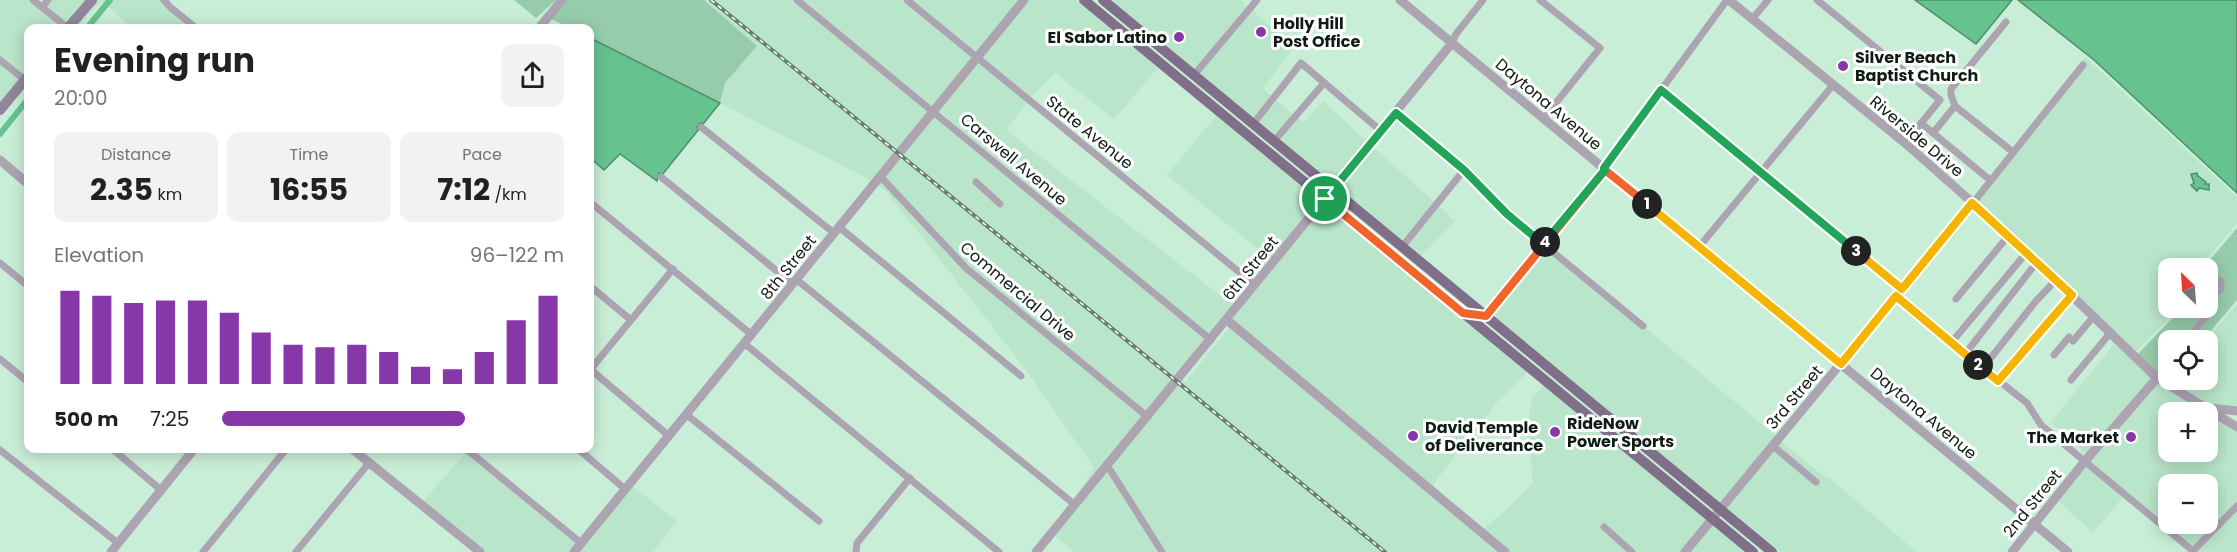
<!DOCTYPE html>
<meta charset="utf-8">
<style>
:root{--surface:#fff;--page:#f2f2f2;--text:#202124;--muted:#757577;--accent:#8638a9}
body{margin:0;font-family:Poppins,sans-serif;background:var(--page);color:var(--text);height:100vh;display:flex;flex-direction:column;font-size:22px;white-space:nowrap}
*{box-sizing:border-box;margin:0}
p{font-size:20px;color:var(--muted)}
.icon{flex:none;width:33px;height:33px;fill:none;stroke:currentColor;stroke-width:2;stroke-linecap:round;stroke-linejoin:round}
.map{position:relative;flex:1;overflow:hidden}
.side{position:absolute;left:24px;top:24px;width:570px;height:429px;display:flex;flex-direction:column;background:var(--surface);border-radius:12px;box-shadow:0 3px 15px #0003}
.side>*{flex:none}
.needle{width:39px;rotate:335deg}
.tools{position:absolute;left:2158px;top:258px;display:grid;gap:12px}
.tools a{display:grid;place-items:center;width:60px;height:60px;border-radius:12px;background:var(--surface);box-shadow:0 3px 15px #0003;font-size:30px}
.pin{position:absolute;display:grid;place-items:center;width:51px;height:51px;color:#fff;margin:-26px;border:3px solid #fff;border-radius:50%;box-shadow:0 2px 6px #0007}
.km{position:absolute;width:30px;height:30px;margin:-15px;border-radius:50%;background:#222;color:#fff;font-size:16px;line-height:30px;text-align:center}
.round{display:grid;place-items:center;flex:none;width:63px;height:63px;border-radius:12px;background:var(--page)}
.headline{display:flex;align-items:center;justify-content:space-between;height:102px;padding:0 30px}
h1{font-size:33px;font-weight:700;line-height:45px}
.stats{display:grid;grid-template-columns:repeat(3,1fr);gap:9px;height:102px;padding:6px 30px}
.stats div{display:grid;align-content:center;border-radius:12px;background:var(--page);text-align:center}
.stats b{font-size:30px;font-weight:700}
.stats small{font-size:16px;font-weight:400}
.stats p{font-size:16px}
.chart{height:168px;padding:12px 30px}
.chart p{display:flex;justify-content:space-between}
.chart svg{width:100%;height:108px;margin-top:6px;stroke:var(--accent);stroke-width:6}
ul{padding:0 30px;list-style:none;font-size:20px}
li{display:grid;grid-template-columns:96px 72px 1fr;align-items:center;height:45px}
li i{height:15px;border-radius:8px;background:var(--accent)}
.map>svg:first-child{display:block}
.built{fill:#b9e5ca;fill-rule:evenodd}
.green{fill:#96ccab}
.water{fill:#66c28f;stroke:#4c906a;stroke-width:1.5}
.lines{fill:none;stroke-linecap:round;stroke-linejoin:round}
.canal{stroke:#66c28f;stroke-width:6}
.minor{stroke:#ada4b2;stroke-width:7}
.tertiary{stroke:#ada4b2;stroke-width:9}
.secondary{stroke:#92859a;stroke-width:10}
.primary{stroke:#7f6f88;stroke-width:10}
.rail-casing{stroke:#677f70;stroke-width:4}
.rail{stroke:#fff;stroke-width:1.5;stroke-dasharray:4.5;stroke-linecap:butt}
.split-1-casing{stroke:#fff;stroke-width:12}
.split-2-casing{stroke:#fff;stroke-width:12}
.split-3-casing{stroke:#fff;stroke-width:12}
.split-4-casing{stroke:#fff;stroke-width:12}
.split-5-casing{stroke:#fff;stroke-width:12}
.split-1{stroke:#f0652b;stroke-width:8}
.split-2{stroke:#f5b400;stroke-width:8}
.split-3{stroke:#f5b400;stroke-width:8}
.split-4{stroke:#22a559;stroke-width:8}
.split-5{stroke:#22a559;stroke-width:8}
.poi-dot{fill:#8638a9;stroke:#fff;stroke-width:2}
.labels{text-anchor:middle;stroke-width:6;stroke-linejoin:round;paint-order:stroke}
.poi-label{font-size:16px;font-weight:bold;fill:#0f1c14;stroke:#fff;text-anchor:start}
.street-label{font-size:16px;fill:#0f1c14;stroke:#fff}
</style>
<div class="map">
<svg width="2237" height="552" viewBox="0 0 2237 552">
<rect width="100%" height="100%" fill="#c9eed7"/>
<g class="built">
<polygon points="0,0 28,0 63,28 28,28 28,71 25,76 0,56"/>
<polygon points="53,0 87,0 67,24 47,7"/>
<polygon points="96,0 161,0 167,9 191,28 132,28 101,1 76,28 73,28"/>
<polygon points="704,0 792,0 928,111 872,181 720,103 725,83 757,46"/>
<polygon points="802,0 902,0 972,57 932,106"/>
<polygon points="912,0 1020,0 976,52"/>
<polygon points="1029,0 1076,0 1158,68 1114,119 1055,73 1031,97 982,57"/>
<polygon points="1111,0 1241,0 1247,6 1194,70"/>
<polygon points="1252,10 1294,48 1263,88 1271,96 1252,119 1199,74"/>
<polygon points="2085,57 2237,197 2237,223 2199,268 2169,268 2169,308 2179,308 2135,352 1977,203 2087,65 2082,60 2012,148"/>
<polygon points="978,61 1028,102 1006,130 1234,306 1210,336 938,110"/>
<polygon points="0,64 21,81 0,104"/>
<polygon points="1276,100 1293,114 1273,136 1258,123"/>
<polygon points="1323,101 1367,142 1332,184 1278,140 1298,118 1304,123"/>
<path d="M 934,115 L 1206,341 L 1147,412 L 968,265 L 885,176 ZM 975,178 L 1004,204 L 1001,209 L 972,183 Z"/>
<polygon points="1216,116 1319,201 1271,260 1167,175"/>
<polygon points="1372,146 1434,202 1402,242 1337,189"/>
<polygon points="881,181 964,270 1143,417 1075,497 1094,468 1027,371 886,191 877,185"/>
<polygon points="1324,205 1528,372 1497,402 1432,486 1232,320"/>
<polygon points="1439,206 1455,221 1420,257 1407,246"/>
<polygon points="1544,249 1644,331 1646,328 1776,436 1721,503 1490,316"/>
<polygon points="2237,304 2237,408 2208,405 2171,383 2174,380 2208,380 2207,340"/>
<polygon points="1230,327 1500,552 1167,552 1162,548 1111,465 1182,380 1185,382"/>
<polygon points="2111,337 2152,378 2085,456 2085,453 2051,422 2114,344 2110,339"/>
<path d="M 2158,382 L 2208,412 L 2169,412 L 2169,452 L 2208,452 L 2208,413 L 2237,431 L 2237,501 L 2193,547 L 2090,461 ZM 2169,484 L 2208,484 L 2208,524 L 2169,524 Z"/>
<polygon points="1544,385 1707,519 1680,552 1636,552 1604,523 1600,528 1627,552 1510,552 1483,530 1519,498 1533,482 1530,454 1529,414 1532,399"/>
<polygon points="1781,441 1827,479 1829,478 1917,552 1781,552 1726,507 1773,450 1817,486 1820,481 1777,445"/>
<polygon points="465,453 577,543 569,552 485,552 423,502"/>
<polygon points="2086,465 2123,497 2093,533 2058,501"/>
<polygon points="1107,470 1157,552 1075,552 1054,535"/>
<polygon points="632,486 677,521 653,552 578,552"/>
<polygon points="2237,511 2237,552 2197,552"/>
<polygon points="1713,523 1747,552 1689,552"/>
</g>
<g class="green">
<polygon points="514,0 556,0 536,18"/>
<polygon points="566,0 704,0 757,46 725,83 720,103 590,38 590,28 571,28 551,19"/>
<polygon points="2237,228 2237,300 2203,340 2169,340 2170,380 2167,384 2135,357 2182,308 2208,308 2208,268 2203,268"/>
</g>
<g class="water">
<polygon points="1915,0 2012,0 1976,44"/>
<polygon points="2018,0 2237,0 2237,193 2094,60"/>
<polygon points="590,38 720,103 703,124 700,123 697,127 699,129 662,175 659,173 657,181 620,154 604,170 590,158"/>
<polygon points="2197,173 2198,176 2206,182 2205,184 2209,184 2209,190 2199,188 2197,191 2191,185 2194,183 2191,174"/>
</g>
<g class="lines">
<g class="canal">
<polyline points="87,28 110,0"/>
<polyline points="0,134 28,99"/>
</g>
<g class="minor">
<polyline points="33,0 68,28"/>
<polyline points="164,0 170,7 196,28"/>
<polyline points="797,0 1211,340"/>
<polyline points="907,0 1255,285"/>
<polyline points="1540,0 1600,48 1543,119"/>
<polyline points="1817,0 1940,100 1905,143"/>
<polyline points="42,7 48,0"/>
<polyline points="1753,18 1768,0"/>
<polyline points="2006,22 1951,89 1951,95 1955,106 2013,152"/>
<polyline points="1452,43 1456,34 1483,0"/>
<polyline points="0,60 25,80"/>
<polyline points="1194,75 1257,0"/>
<polyline points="1661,90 1902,289"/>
<polyline points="1396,113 1464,170 1508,215 1643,326"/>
<polyline points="1921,123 1990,180"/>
<polyline points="1253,124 1301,63 1381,131"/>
<polyline points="701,127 834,233"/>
<polyline points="1933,133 1955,106"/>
<polyline points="1274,141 1324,83"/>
<polyline points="1604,168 1727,0"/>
<polyline points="880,176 966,268 1148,417"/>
<polyline points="661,177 793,284"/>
<polyline points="976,182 1000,204"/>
<polyline points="590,202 752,335"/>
<polyline points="1973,203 2083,65"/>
<polyline points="839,227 1021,376"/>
<polyline points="1402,247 1464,170"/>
<polyline points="1699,247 1833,85"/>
<polyline points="0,263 28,286"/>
<polyline points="797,280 1074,504"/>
<polyline points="2208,282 2213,278 2221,281 2221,289 2214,293"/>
<polyline points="590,286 631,320"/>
<polyline points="1896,296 1951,343 2027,403 2041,425 2193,551"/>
<polyline points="1956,299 2009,235"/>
<polyline points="1486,316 1605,170"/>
<polyline points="2187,340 2208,314 2214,293"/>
<polyline points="1951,343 2027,252"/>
<polyline points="745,344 999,552"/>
<polyline points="1965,354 2037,262"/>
<polyline points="2054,355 2069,337 2073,341 2094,316"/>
<polyline points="0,359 28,382"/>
<polyline points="590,369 669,436"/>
<polyline points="1982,369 2036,301 2056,280"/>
<polyline points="590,370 673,269"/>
<polyline points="2157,378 2169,363"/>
<polyline points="2071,380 2111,332"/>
<polyline points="1998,381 2072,295"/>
<polyline points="687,415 819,521"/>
<polyline points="1773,446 1816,482"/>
<polyline points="111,448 161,490"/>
<polyline points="465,448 581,543"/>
<polyline points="577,448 625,489"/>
<polyline points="0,450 118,543"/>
<polyline points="1107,465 1162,552"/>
<polyline points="1604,527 1632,552"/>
<polyline points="203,552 287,448"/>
<polyline points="296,552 369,463"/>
<polyline points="856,552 857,543 910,478"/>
<polyline points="2192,552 2237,506"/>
</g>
<g class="tertiary">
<polyline points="1400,0 2068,552"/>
<polyline points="1729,0 1905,143 2009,235 2157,378 2237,427"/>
<polyline points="539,28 562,0"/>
<polyline points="0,160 28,184"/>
<polyline points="1227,320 1505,552"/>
<polyline points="2210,408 2237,411"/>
<polyline points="351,448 480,552"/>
<polyline points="111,552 195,448"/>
<polyline points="574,552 1024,0"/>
<polyline points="1036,552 1452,43"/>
<polyline points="1685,552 1973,203"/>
<polyline points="2012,552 2085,461 2157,378"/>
</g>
<g class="secondary">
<polyline points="68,28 92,0"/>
<polyline points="0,110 28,76"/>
</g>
<g class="primary">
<polyline points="1084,0 1753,552"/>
<polyline points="1103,0 1772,552"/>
</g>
<defs>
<polyline id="rail" points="711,0 1385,552"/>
</defs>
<use href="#rail" class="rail-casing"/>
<use href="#rail" class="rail"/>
</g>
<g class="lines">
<defs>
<polyline id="split-1" points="1325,199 1463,313 1486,316 1605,170 1647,204"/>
<polyline id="split-2" points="1647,204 1841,364 1896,296 1978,365"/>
<polyline id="split-3" points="1856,251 1902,289 1972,203 2072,295 1998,381 1978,365"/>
<polyline id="split-4" points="1545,242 1605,170 1604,168 1661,90 1856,251"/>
<polyline id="split-5" points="1325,199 1396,113 1464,170 1507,214 1543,244 1545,242"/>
</defs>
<use href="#split-1" class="split-1-casing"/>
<use href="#split-2" class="split-2-casing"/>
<use href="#split-3" class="split-3-casing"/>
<use href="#split-4" class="split-4-casing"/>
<use href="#split-5" class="split-5-casing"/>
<use href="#split-1" class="split-1"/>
<use href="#split-2" class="split-2"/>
<use href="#split-3" class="split-3"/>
<use href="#split-4" class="split-4"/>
<use href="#split-5" class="split-5"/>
</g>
<g class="poi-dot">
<circle cx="1261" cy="32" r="6"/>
<circle cx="1179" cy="37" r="6"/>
<circle cx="1843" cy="66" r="6"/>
<circle cx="1555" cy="432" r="6"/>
<circle cx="1413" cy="436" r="6"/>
<circle cx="2131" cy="437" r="6"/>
</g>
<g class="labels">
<g class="poi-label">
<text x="1273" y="29">Holly Hill<tspan x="1273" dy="18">Post Office</tspan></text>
<text x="1167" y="43" text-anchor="end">El Sabor Latino</text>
<text x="1855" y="63">Silver Beach<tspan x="1855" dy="18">Baptist Church</tspan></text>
<text x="1567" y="429">RideNow<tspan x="1567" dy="18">Power Sports</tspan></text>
<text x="1425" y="433">David Temple<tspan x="1425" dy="18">of Deliverance</tspan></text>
<text x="2119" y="443" text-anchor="end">The Market</text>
</g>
<g class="street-label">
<text transform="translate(1549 104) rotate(40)" y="6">Daytona Avenue</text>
<text transform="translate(1090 132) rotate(39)" y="6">State Avenue</text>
<text transform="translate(1917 136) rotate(40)" y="6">Riverside Drive</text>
<text transform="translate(1014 159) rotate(40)" y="6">Carswell Avenue</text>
<text transform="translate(788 267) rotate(-51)" y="6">8th Street</text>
<text transform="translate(1250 268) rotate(-51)" y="6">6th Street</text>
<text transform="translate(1018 291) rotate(40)" y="6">Commercial Drive</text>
<text transform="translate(1794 397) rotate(-50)" y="6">3rd Street</text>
<text transform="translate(1924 413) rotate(40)" y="6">Daytona Avenue</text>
<text transform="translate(2032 503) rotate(-51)" y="6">2nd Street</text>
</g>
</g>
</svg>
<div class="tools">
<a><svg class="needle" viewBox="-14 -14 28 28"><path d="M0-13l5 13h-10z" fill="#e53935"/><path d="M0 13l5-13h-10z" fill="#757577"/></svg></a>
<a><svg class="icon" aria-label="locate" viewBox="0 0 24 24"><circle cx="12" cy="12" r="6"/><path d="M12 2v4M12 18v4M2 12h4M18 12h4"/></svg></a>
<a>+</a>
<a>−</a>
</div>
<div class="pin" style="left:1325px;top:199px;background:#1e9e55"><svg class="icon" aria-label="arrive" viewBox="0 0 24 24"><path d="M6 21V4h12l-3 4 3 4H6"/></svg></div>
<b class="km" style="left:1647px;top:204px">1</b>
<b class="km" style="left:1978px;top:365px">2</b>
<b class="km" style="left:1856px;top:251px">3</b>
<b class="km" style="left:1545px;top:242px">4</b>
<section class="side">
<div class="headline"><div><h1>Evening run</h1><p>20:00</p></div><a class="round"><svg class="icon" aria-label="share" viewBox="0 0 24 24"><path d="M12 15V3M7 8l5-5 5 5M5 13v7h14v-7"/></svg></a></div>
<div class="stats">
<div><p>Distance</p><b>2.35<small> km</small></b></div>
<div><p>Time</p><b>16:55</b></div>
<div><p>Pace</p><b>7:12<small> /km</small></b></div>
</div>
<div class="chart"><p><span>Elevation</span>96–122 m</p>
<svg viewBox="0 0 160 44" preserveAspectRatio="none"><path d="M5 44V6M15 44V8M25 44V11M35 44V10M45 44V10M55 44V15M65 44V23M75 44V28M85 44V29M95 44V28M105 44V31M115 44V37M125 44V38M135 44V31M145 44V18M155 44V8"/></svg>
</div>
<ul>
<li><b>500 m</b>7:25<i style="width:71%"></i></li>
</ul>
</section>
</div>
